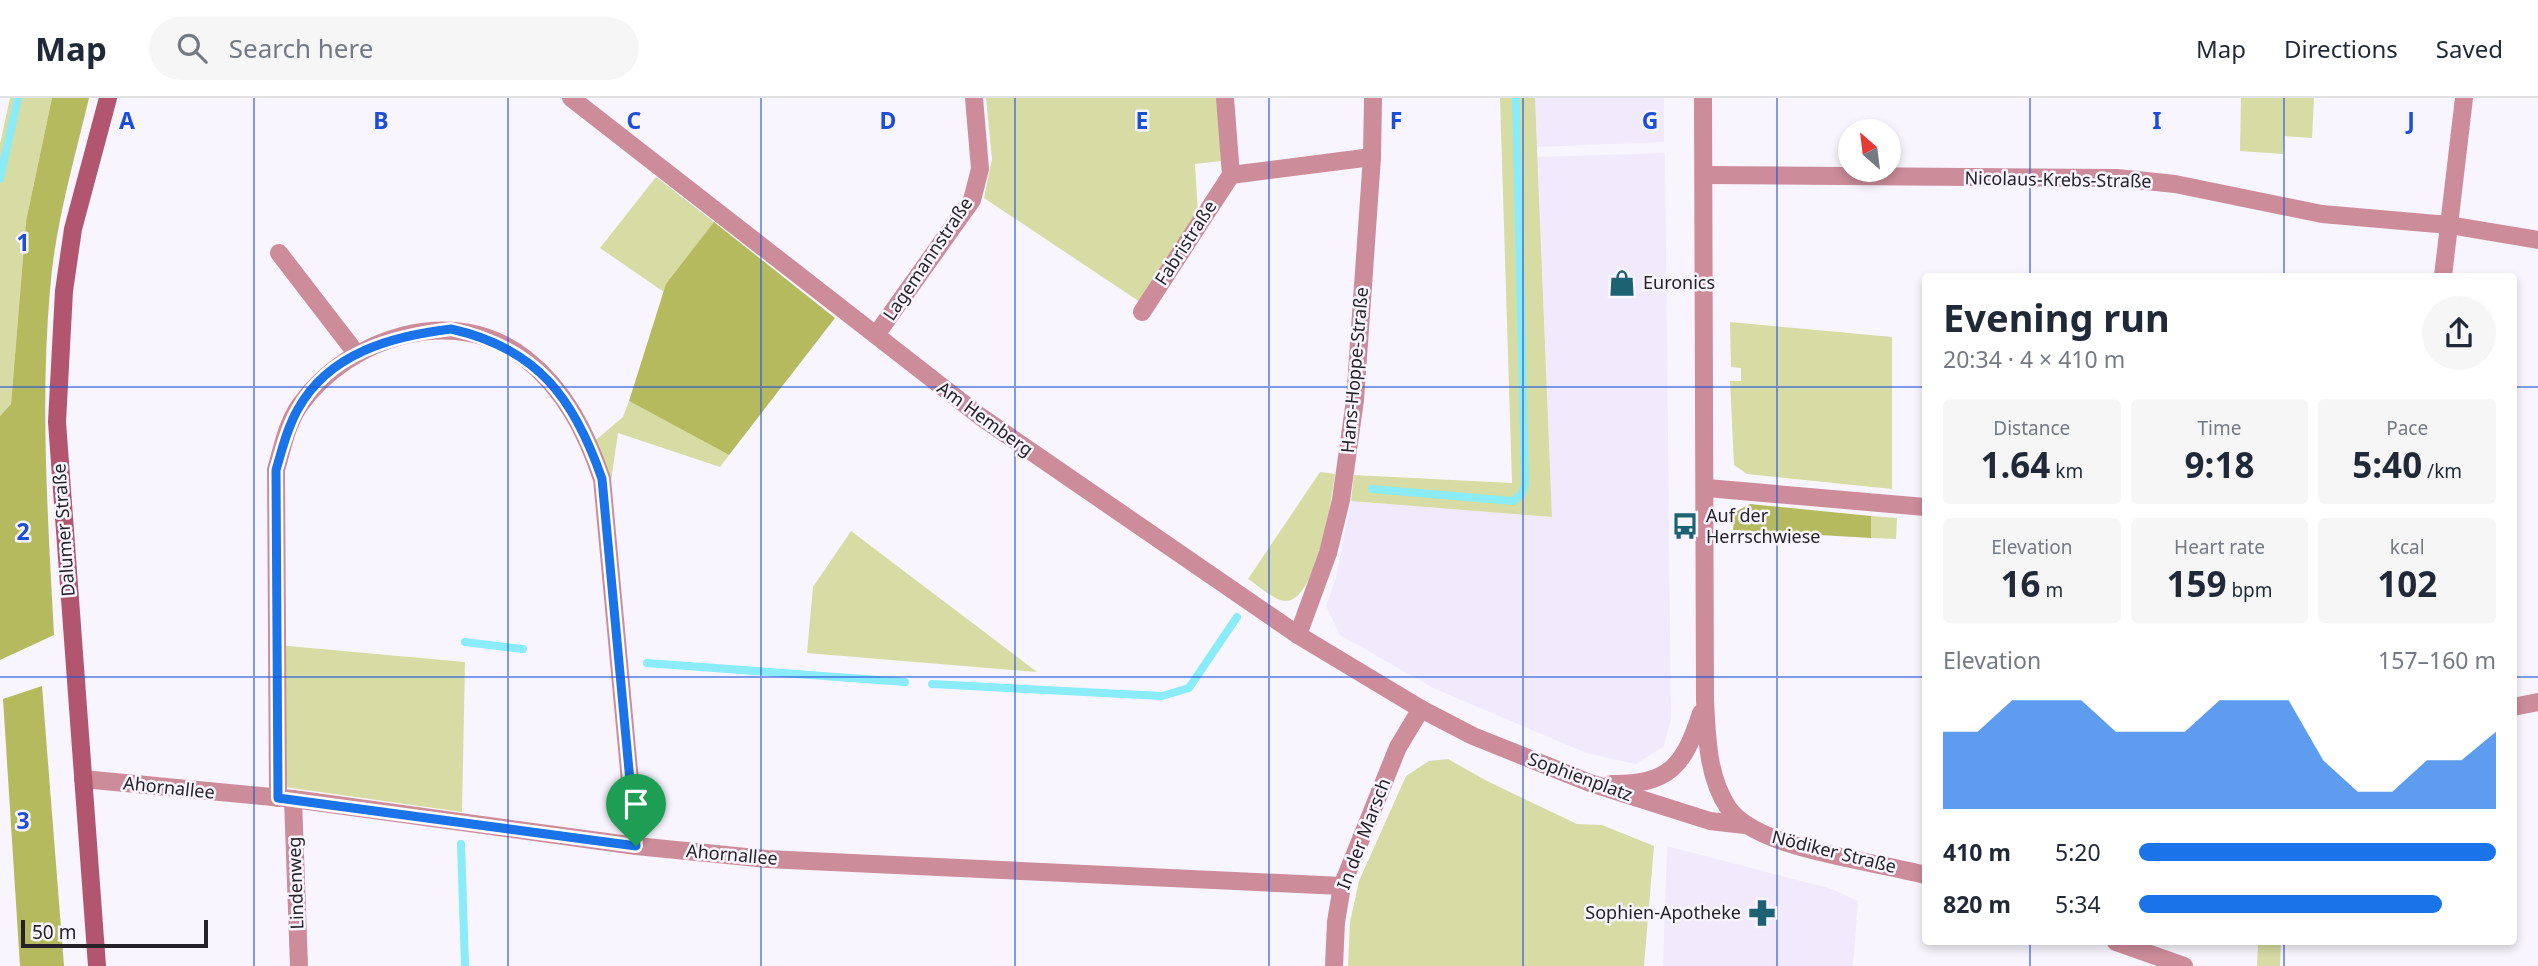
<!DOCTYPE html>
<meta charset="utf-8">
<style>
:root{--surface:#fff;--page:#f6f6f7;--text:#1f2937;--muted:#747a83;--line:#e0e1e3;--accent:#1a73e8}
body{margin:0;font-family:"Noto Sans",sans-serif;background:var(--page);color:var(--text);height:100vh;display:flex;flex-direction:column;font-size:26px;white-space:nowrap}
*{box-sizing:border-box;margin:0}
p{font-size:23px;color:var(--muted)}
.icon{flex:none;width:38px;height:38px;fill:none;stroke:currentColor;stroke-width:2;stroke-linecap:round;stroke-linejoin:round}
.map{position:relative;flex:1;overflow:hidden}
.drawer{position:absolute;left:1922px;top:175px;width:595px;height:672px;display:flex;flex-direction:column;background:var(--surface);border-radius:7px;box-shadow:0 4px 10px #0003}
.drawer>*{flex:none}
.needle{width:46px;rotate:332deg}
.fabs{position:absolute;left:1838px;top:21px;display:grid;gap:14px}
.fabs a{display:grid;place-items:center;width:63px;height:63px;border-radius:50%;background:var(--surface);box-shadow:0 4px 10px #0003;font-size:35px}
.scale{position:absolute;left:21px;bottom:18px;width:187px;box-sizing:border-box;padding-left:7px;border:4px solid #252329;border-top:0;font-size:19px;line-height:24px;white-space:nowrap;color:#252329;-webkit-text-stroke:5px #f8f5ff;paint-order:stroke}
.pin{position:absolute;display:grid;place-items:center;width:60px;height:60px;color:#fff;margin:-72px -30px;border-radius:50% 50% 50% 0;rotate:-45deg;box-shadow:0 0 7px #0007}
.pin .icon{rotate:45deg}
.round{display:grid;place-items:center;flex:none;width:74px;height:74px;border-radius:37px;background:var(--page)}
.overview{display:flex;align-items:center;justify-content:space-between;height:119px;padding:0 21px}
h1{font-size:38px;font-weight:700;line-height:52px}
.metrics{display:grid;grid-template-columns:repeat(3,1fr);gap:10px;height:119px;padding:7px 21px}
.metrics div{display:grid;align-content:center;border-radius:7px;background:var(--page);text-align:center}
.metrics b{font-size:35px;font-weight:700}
.metrics small{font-size:19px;font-weight:400}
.metrics p{font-size:19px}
.chart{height:196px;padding:14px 21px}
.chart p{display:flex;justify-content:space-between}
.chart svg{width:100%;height:126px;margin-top:7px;fill:var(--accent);opacity:.7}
ul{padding:0 21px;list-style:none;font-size:23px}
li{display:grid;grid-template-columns:112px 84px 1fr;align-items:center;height:52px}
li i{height:18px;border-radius:9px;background:var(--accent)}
header{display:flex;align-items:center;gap:42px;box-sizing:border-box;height:98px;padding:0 35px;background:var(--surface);border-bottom:2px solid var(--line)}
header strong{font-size:33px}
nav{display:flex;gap:38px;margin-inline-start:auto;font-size:24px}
.search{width:490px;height:63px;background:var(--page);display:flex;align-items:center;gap:18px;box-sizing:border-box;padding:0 24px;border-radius:38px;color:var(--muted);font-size:26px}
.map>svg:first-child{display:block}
.built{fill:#f1eafd}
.green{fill:#d6dca3}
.forest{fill:#b4ba5d}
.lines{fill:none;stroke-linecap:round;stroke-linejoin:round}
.stream{stroke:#8aecf8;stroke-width:8}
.street{stroke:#cc8c9a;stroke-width:18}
.secondary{stroke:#b2566f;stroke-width:18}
.route-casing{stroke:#fff;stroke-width:14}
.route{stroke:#1a73e8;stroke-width:9}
.grid{fill:none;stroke:#1d4ed8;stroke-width:2;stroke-opacity:0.55}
.labels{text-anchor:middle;stroke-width:5;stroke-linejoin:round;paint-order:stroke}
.street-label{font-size:18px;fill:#252329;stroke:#f8f5ff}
.poi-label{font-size:18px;fill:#252329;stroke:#f8f5ff;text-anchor:start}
.grid-label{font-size:23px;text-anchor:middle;font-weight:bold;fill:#1d4ed8;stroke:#f8f5ff;stroke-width:5;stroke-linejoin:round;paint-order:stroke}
</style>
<header>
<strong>Map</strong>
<div class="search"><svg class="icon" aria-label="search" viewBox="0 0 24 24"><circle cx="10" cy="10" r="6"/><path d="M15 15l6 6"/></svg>Search here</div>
<nav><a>Map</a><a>Directions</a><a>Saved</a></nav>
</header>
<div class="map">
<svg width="2538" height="868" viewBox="0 0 2538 868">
<rect width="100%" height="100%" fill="#f8f5ff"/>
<g class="built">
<polygon points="1535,0 1664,0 1664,44 1537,49"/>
<polygon points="1665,55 1671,621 1664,648 1636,666 1586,655 1433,590 1340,537 1326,508 1336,479 1351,403 1552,419 1538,59"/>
<polygon points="1667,748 1832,791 1858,803 1853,868 1663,868"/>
</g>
<g class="green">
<polygon points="10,0 52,0 26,123 11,306 0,318 0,46"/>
<polygon points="986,0 1217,0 1221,63 1195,66 1198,116 1140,204 984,100 992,61"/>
<polygon points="1500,0 1535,0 1552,419 1351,403 1354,377 1512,385"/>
<polygon points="2241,0 2314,0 2312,40 2284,38 2283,56 2240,53"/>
<polygon points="656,79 714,124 664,194 600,150"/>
<polygon points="1730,224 1892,239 1892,391 1747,376 1734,367 1730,283 1741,283 1741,270 1731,269"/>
<polygon points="629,303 729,357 720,369 618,335 606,417 590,347 623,319"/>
<path d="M 1320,374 L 1335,376 C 1332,401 1316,503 1286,503 C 1274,503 1258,487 1248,481 Z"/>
<polygon points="1871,418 1897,420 1896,441 1871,440"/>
<polygon points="851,433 1037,574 807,555 813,489"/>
<polygon points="277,547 465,564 462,714 278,688"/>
<polygon points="1448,661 1487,683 1577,726 1602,727 1654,748 1644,868 1348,868 1350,824 1359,783 1406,678 1429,663"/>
<polygon points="2258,844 2281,844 2280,868 2257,868"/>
</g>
<g class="forest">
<path d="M 52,0 L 89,0 C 74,63 55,127 50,192 C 40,307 48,422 54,537 L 0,562 L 0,318 L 11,306 L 26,123 Z"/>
<polygon points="714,124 835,220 729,357 629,303 666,186"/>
<polygon points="1750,406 1871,418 1871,440 1733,432 1735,414"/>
<polygon points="42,588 64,868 20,868 3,601"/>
</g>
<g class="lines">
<g class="stream">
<polyline points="0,81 18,0"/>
<polyline points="1372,391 1513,403 1521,397 1525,387 1516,0"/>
<polyline points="465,544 523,551"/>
<polyline points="647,565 905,584"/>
<polyline points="932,586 1162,598 1189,590 1237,519"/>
<polyline points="461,746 465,868"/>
</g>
<g class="street">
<polyline points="571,0 981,319 1298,537 1421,611 1473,638 1590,685 1710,723 1745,727"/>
<path d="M 1703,0 L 1705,602 C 1707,638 1707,679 1729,711 C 1759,752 1875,763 1925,777"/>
<polyline points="1231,77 1372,59"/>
<polyline points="1705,77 2117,80 2175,86 2322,116 2449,127 2538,142"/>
<polyline points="279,155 356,255"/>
<polyline points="2443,178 2464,0"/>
<polyline points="1142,214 1231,77 1225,0"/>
<polyline points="876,237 972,102 980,71 974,0"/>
<polyline points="1707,390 1925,409"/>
<polyline points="1298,537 1328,455 1341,402 1355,302 1372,59 1373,0"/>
<polyline points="2513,609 2538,604"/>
<polyline points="83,681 293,701 636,748 767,761 1342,788"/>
<path d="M 1611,686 C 1669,687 1684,668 1701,615"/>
<path d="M 278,700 L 276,372 C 282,351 287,325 300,307 C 349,239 455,204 526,261 C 565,292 586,334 602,381 L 636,748"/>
<polyline points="293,701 299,868"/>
<polyline points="2116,844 2184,868"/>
<polyline points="1334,868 1336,824 1342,788 1398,649 1421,611"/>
</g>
<polyline class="secondary" points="97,868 57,324 64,193 73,131 108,0"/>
</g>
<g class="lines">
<defs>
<path id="route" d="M 451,231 C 537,250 574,300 602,381 L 636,748 L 278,700 L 276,372 C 282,352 287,330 298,311 C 329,255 392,238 451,231 Z"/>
</defs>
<use href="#route" class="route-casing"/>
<use href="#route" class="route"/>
</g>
<path class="grid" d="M 254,0 L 254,868M 508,0 L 508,868M 761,0 L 761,868M 1015,0 L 1015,868M 1269,0 L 1269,868M 1523,0 L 1523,868M 1777,0 L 1777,868M 2030,0 L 2030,178M 2284,0 L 2284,178M 0,289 L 1925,289M 2513,289 L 2538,289M 0,579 L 1925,579M 2513,579 L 2538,579M 2030,844 L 2030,868M 2284,844 L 2284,868"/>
<defs>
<symbol id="shop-bare" viewBox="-9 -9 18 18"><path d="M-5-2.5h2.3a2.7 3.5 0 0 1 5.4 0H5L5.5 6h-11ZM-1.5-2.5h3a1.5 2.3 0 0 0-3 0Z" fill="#1d6273" stroke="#f8f5ff" stroke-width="2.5" paint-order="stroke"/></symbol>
<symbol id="bus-bare" viewBox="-9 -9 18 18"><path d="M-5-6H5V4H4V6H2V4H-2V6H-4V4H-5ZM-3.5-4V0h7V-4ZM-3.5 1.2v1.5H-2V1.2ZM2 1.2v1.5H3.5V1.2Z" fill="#1d6273" stroke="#f8f5ff" stroke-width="2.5" paint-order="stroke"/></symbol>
<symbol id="pharmacy-bare" viewBox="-9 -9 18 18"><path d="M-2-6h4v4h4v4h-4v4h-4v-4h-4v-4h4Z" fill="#1d6273" stroke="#f8f5ff" stroke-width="2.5" paint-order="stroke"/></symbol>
</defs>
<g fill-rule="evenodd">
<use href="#shop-bare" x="1603" y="166" width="38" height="38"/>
<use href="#bus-bare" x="1666" y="409" width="38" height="38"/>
<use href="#pharmacy-bare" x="1743" y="796" width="38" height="38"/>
</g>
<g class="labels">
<g class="street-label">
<text transform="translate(2058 82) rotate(1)" y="6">Nicolaus-Krebs-Straße</text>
<text transform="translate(1186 145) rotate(-57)" y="6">Fabristraße</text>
<text transform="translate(928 161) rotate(-56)" y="6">Lagemannstraße</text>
<text transform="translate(1355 272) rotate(-85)" y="6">Hans-Hoppe-Straße</text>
<text transform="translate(985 321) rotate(36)" y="6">Am Hemberg</text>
<text transform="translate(64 432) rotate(-94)" y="6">Dalumer Straße</text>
<text transform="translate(1580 679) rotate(20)" y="6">Sophienplatz</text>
<text transform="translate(169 690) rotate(6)" y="6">Ahornallee</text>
<text transform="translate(1364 736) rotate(-69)" y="6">In der Marsch</text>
<text transform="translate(1834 754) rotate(14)" y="6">Nödiker Straße</text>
<text transform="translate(732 757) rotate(5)" y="6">Ahornallee</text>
<text transform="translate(296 785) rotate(-92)" y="6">Lindenweg</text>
</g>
<g class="poi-label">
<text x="1643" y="191">Euronics</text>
<text x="1706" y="424">Auf der<tspan x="1706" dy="21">Herrschwiese</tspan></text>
<text x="1741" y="821" text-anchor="end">Sophien-Apotheke</text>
</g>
</g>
<g class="grid-label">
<text x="127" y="31">A</text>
<text x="381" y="31">B</text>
<text x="634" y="31">C</text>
<text x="888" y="31">D</text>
<text x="1142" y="31">E</text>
<text x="1396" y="31">F</text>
<text x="1650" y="31">G</text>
<text x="2157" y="31">I</text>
<text x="2411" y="31">J</text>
<text x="23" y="153">1</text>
<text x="23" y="442">2</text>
<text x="23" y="731">3</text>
</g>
</svg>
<div class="fabs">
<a><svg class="needle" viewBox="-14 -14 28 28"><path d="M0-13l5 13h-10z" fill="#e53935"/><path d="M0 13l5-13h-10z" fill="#747a83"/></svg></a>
</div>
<div class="scale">50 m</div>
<div class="pin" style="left:636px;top:748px;background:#1e9e55"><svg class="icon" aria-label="arrive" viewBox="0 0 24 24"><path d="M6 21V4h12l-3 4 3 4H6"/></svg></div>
<section class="drawer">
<div class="overview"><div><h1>Evening run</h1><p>20:34 · 4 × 410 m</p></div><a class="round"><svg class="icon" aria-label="share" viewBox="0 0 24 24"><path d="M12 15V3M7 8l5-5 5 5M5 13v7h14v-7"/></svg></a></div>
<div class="metrics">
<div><p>Distance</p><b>1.64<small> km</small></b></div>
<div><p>Time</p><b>9:18</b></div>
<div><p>Pace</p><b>5:40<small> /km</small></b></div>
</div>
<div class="metrics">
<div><p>Elevation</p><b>16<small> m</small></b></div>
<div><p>Heart rate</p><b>159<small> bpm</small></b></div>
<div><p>kcal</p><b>102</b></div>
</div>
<div class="chart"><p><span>Elevation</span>157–160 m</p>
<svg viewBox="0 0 160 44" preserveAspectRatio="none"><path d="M0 44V17L10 17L20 6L30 6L40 6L50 17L60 17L70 17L80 6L90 6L100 6L110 27L120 38L130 38L140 27L150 27L160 17V44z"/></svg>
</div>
<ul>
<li><b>410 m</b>5:20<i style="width:100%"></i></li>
<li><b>820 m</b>5:34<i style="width:85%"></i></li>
</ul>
</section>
</div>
